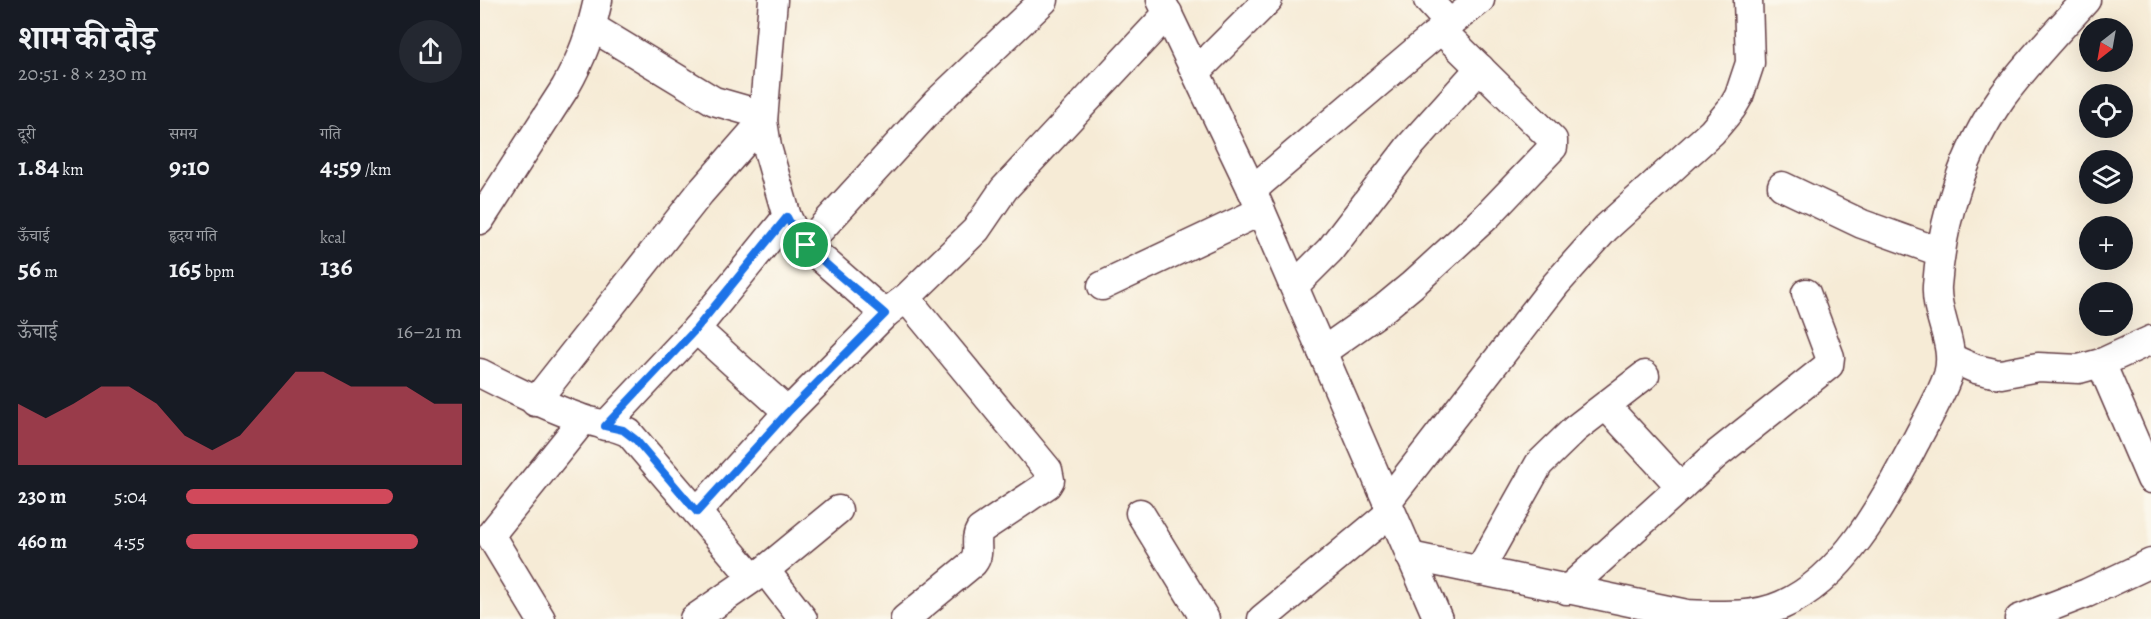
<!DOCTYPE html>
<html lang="hi">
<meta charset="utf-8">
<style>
:root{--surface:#171b24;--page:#242831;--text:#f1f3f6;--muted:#9ea1a6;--accent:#d1495b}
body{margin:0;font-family:Alegreya,"Noto Serif Devanagari",serif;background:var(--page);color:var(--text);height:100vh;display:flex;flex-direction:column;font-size:22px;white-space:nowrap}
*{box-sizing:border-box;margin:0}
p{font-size:20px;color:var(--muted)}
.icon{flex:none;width:33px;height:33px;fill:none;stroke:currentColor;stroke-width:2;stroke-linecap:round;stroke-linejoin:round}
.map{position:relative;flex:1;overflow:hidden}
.sheet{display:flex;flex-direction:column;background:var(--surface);width:480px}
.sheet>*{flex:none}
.needle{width:39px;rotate:211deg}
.controls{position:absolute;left:1599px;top:18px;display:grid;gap:12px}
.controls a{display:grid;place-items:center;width:54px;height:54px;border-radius:50%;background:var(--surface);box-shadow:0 6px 24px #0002;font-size:30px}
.pin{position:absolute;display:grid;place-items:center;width:51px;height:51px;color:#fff;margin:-26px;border:3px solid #fff;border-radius:50%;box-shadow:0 2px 6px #0007}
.round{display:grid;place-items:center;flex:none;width:63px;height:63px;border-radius:32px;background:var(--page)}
.headline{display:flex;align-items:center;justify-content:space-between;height:102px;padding:0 18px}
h1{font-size:33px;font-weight:700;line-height:45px}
.stats{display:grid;grid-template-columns:repeat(3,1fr);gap:9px;height:102px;padding:6px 18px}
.stats div{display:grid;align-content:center}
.stats b{font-size:26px;font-weight:700}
.stats small{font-size:16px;font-weight:400}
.stats p{font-size:16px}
.chart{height:168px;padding:12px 18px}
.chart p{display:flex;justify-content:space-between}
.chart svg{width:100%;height:108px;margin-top:6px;fill:var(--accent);opacity:.7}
ul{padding:0 18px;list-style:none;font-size:20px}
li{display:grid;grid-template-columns:96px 72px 1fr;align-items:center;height:45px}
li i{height:15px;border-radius:8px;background:var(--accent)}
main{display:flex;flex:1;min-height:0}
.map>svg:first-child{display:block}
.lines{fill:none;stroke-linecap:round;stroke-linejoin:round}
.minor-casing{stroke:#643e45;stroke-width:31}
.minor{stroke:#fff;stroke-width:28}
.route-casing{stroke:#fff;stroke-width:12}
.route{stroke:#1a73e8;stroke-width:8}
</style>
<main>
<section class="sheet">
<div class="headline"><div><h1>शाम की दौड़</h1><p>20:51 · 8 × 230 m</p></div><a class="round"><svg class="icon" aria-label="share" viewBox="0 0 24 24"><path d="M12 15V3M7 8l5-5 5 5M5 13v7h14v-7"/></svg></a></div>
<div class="stats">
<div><p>दूरी</p><b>1.84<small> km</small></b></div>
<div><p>समय</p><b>9:10</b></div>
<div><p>गति</p><b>4:59<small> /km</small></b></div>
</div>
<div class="stats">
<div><p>ऊँचाई</p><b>56<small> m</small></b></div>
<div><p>हृदय गति</p><b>165<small> bpm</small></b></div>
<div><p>kcal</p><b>136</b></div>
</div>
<div class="chart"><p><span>ऊँचाई</span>16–21 m</p>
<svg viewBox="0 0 160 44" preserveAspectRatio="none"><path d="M0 44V19L10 25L20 19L30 12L40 12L50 19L60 32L70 38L80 32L90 19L100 6L110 6L120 12L130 12L140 12L150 19L160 19V44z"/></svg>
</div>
<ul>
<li><b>230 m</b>5:04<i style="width:75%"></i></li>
<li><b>460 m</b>4:55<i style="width:84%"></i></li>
</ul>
</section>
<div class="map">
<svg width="1671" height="619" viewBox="0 0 1671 619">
<rect width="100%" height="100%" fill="#fbf7ec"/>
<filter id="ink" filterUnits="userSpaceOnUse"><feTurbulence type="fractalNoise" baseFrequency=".0167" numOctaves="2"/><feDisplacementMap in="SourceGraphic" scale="12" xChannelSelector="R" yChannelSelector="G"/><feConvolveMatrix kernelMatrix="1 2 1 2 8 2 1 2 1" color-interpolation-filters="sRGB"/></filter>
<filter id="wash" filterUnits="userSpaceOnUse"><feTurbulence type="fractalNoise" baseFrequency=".008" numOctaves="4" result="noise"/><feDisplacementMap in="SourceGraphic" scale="24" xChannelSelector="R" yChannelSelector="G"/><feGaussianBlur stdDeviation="1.35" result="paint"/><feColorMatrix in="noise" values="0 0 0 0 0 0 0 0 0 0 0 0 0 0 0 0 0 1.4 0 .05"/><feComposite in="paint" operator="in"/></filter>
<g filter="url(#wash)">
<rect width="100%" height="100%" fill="#f6ebd6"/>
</g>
<g filter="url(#ink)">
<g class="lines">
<defs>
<g id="minor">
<polyline points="293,0 283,121 287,147 307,217 313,229 326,245 405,314"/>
<polyline points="681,0 772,190 958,619"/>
<polyline points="948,0 969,23"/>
<polyline points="112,27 234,101 283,115"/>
<polyline points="716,72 788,0"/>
<polyline points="1302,186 1382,224 1460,252"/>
<polyline points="772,190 952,37 1000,0"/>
<path d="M 0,220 L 85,88 C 103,56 110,35 118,0"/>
<polyline points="326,245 456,103 564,0"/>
<polyline points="622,286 781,211"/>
<polyline points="814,286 850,250 930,146 1000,68"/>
<polyline points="216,329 308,412"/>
<polyline points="842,352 903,309 932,285 1007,216 1073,147 1073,140 961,30"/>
<polyline points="1471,358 1496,369 1514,373 1521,374 1558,367 1599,369 1621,363 1671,340"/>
<polyline points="1621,363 1671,479"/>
<path d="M 0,373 C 33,390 65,406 100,418 C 116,424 134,425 149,433 L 273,578"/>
<polyline points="55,402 220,193 283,121"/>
<polyline points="1126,406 1201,487"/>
<polyline points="125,426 216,329 307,217"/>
<polyline points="907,502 1076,284 1126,228 1232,132 1252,108 1259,96 1270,63 1268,0"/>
<polyline points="217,512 308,412 405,314 426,298 496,230 524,189 688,13"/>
<polyline points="660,513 725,619"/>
<path d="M 930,556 L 1207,614 C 1239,615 1273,618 1302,605 C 1366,577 1405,499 1436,441 C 1447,419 1460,398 1468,375 C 1477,345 1455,316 1457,286 C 1462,219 1483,152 1522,97 C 1547,63 1577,32 1606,0"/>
<polyline points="285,570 323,619"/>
<polyline points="999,571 1059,464 1095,429 1165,375"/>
<polyline points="1087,590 1237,454 1349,365 1350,357 1326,293"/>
<polyline points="61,619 12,538 12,533 103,420"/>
<polyline points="214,619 285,570 358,510"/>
<path d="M 425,619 L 493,563 C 502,552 493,541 500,530 L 567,485 L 570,480 L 568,470 L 426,298"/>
<polyline points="782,619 911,512"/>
<polyline points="1539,619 1607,593 1671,563"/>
</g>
</defs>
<use href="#minor" class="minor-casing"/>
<use href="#minor" class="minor"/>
</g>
</g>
<g class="lines" filter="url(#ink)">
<defs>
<path id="route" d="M 307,217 C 323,251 376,288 405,314 L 308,412 L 217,512 L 156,440 L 143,430 L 125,426 L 216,329 Z"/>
</defs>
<use href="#route" class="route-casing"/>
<use href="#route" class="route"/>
</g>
</svg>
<div class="controls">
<a><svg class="needle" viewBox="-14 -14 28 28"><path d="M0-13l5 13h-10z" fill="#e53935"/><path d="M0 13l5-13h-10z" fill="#9ea1a6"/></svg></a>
<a><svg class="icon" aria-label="locate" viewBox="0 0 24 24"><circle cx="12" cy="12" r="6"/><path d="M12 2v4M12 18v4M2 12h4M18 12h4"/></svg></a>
<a><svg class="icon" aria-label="layers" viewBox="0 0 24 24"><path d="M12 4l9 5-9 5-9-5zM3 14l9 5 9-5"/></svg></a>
<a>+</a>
<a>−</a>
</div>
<div class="pin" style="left:326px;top:245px;background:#1e9e55"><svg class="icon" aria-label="arrive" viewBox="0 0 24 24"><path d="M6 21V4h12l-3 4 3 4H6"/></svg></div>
</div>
</main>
